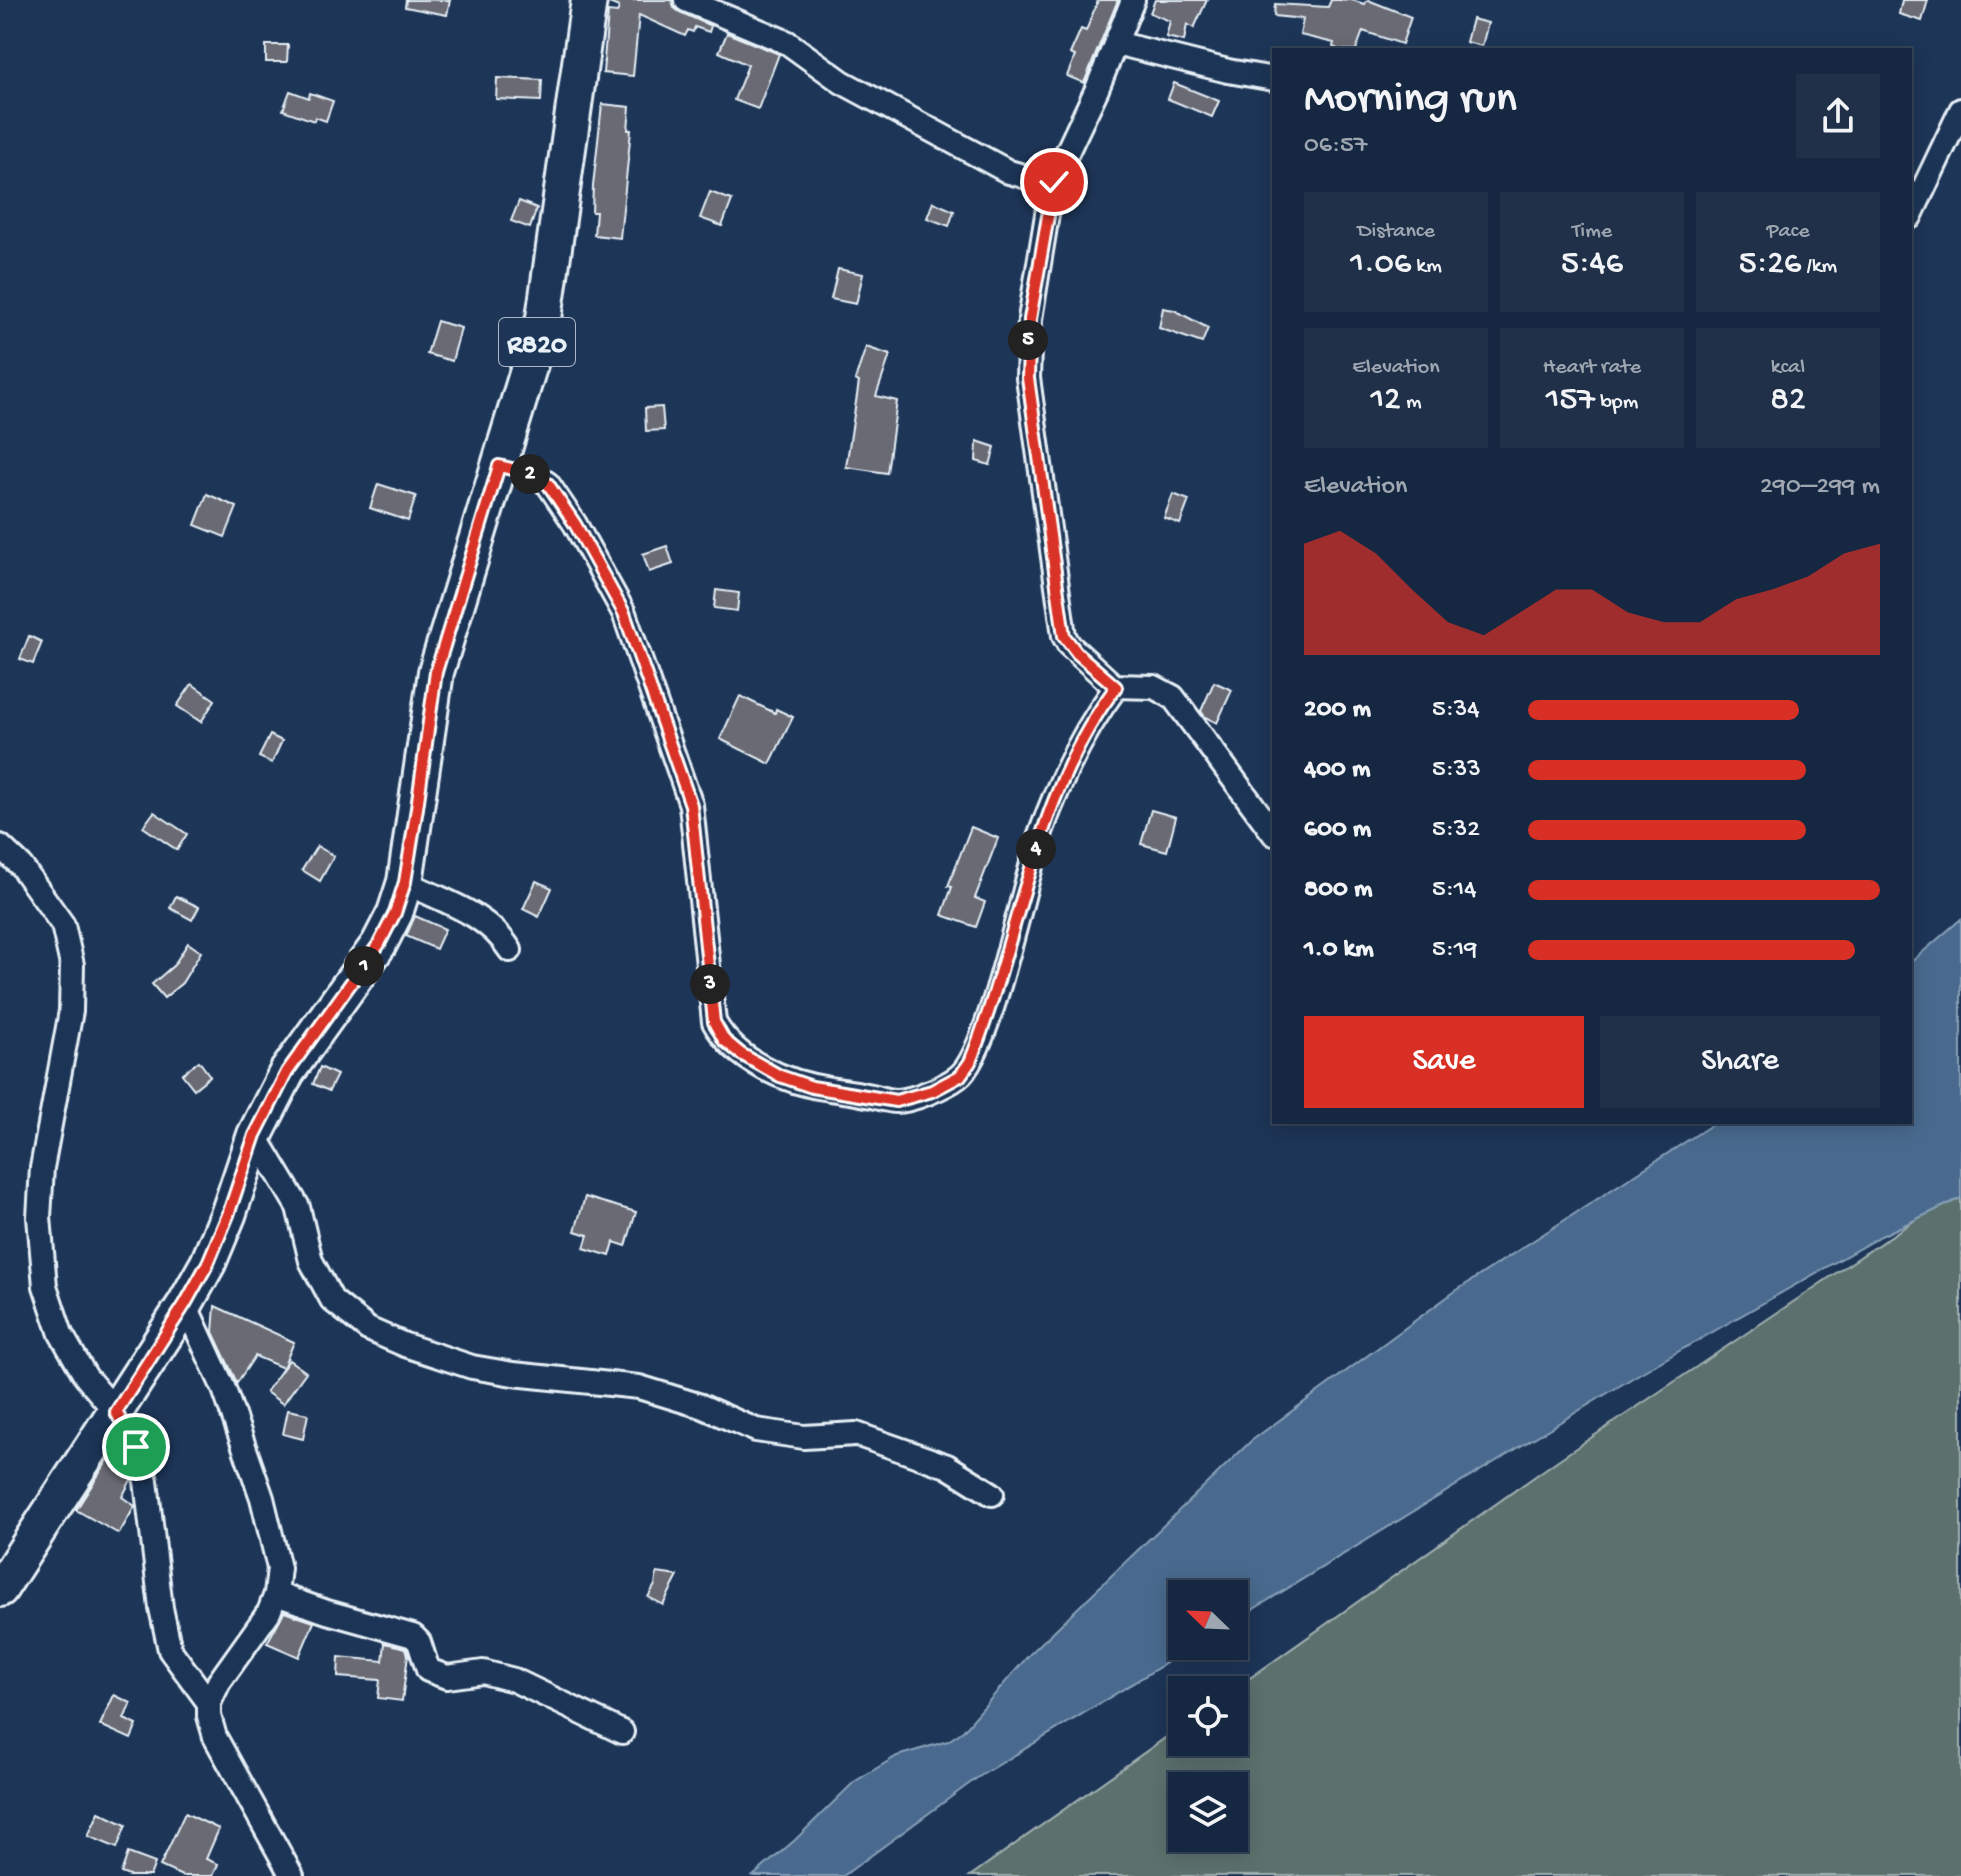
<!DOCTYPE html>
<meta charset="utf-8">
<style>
:root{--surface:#162841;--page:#1f3048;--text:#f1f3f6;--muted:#9ea6b1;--line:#35445a;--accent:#d93025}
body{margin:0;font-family:"Gochi Hand",sans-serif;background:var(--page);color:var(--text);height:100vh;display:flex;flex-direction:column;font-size:30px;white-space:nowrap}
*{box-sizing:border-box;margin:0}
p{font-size:26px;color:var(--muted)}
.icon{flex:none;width:44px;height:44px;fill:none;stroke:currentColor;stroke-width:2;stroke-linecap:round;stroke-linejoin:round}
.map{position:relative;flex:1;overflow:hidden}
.panel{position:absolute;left:1272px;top:48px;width:640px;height:1076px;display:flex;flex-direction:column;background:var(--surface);border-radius:0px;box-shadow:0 4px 20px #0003,0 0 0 2px var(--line)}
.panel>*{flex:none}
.needle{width:52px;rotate:293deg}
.buttons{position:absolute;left:1168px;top:1580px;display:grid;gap:16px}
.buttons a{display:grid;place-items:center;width:80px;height:80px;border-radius:0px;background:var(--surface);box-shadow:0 4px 20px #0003,0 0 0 2px var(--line);font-size:40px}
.pin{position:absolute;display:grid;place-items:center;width:68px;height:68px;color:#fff;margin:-34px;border:4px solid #fff;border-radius:50%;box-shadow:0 2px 8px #0007}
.km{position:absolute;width:40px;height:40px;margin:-20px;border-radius:50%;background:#222;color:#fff;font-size:22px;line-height:40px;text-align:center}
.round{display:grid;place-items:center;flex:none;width:84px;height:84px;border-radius:0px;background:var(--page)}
.summary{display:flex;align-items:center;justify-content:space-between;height:136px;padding:0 32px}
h1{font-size:44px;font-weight:600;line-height:60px}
.figures{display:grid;grid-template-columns:repeat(3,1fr);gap:12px;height:136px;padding:8px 32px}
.figures div{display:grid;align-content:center;border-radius:0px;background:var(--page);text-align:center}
.figures b{font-size:34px;font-weight:600}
.figures small{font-size:22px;font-weight:400}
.figures p{font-size:22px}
.chart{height:224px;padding:16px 32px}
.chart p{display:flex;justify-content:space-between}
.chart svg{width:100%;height:144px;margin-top:8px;fill:var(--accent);opacity:.7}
.cta{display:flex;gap:16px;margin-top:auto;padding:16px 32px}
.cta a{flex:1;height:92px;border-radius:0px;background:var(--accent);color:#fff;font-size:32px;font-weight:600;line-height:92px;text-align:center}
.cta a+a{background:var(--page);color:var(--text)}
ul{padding:0 32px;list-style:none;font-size:26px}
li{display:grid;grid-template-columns:128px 96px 1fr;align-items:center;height:60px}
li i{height:20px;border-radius:10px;background:var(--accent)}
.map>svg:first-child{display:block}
.green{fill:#5b716d;stroke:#a2b1b2;stroke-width:2;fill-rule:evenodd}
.water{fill:#486a8e;stroke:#88a0b8;stroke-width:2}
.building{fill:#696b73;stroke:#e8f1f8;stroke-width:2}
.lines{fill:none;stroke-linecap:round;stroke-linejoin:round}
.street-casing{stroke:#e8f1f8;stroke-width:28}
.primary-casing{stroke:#e8f1f8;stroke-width:40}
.street{stroke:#1d3557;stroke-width:22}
.primary{stroke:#1d3557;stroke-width:34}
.route-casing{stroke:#fff;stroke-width:16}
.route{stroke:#d93025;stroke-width:10}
.labels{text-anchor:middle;stroke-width:8;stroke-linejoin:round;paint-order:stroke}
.shield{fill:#1d3557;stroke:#abb9c8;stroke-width:2}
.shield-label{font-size:28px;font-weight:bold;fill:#e8f1f8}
</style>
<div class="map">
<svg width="1961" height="1876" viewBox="0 0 1961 1876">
<rect width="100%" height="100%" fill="#1d3557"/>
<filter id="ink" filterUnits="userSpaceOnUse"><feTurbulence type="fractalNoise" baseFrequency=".0125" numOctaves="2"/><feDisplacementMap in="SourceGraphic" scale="16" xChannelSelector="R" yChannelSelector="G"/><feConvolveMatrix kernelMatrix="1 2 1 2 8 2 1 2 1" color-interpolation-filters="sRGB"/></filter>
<g filter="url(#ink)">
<path class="green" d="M 1961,1189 L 1961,1876 L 970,1876 L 1182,1726 L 1182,1742 L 1234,1742 L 1233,1690 L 1558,1460 ZM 1182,1786 L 1234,1786 L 1234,1838 L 1182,1838 Z"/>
<polygon class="water" points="1961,919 1961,1198 1881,1236 1639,1374 1234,1621 1234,1594 1182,1594 1182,1646 1194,1646 977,1778 843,1876 753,1876 795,1840 854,1782 897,1756 948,1741 963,1731 1029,1655 1251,1441 1454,1292 1716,1122 1910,1122 1910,963"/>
<g class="building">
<polygon points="406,0 450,0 447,15 405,7"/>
<polygon points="609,0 672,0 674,8 680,12 711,26 709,32 695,27 693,32 688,30 685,36 639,15 633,76 603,73 608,12 617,13 619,7 609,3"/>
<polygon points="1098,0 1118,0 1084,83 1067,76 1075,56 1070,54 1081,29 1086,31"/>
<polygon points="1155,0 1207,0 1194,28 1187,24 1184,41 1166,37 1170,21 1150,13"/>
<polygon points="1331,0 1352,0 1364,4 1368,0 1411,17 1402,44 1363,31 1356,50 1340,50 1333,47 1334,43 1300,35 1303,19 1274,16 1275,4 1328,7"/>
<polygon points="1902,0 1928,0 1922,21 1899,14"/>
<polygon points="1472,19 1488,23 1482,46 1466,42"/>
<polygon points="727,33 779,54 758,109 734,100 748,65 719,52"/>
<polygon points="266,45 288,45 287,62 266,62"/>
<polygon points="497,78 542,80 541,101 496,99"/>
<polygon points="1174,83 1219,101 1212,117 1168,99"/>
<polygon points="290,91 309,98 310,93 333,101 326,121 315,117 314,121 283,110"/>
<polygon points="602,104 630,107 628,130 631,130 620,238 594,235 596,212 592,212 593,186"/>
<polygon points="710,192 732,200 722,226 700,218"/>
<polygon points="519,201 537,208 530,228 511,221"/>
<polygon points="933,202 954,211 949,226 927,218"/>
<polygon points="838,269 863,274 856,304 831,299"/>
<polygon points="1163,308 1174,310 1208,328 1202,343 1159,328"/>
<polygon points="437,321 461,328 452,361 427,354"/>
<polygon points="866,347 890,355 876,396 897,401 887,473 846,467 859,382 855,380"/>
<polygon points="662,407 664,430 646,431 645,408"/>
<polygon points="977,441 995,447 990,465 976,461"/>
<polygon points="378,484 416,496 408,521 370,508"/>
<polygon points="207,494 237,507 225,537 195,525"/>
<polygon points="1173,494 1189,500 1180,524 1164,518"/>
<polygon points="667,546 673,564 649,572 643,554"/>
<polygon points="716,590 739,593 737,611 714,608"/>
<polygon points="29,636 42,642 33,664 20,659"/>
<polygon points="1214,682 1232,690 1217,723 1205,717 1201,711"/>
<polygon points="192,684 215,700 201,722 177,706"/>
<polygon points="740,696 775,713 776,709 793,717 770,764 720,739"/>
<polygon points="270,735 282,741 272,763 259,757"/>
<polygon points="1151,810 1176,817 1167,851 1141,844"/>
<polygon points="154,812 187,834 177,850 143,827"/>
<polygon points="971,827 998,838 975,898 985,902 976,927 942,915 952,887 948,886"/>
<polygon points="317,846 334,856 320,881 302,870"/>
<polygon points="536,881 552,888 539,917 523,909"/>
<polygon points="176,896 199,907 192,920 170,908"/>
<polygon points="415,916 445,929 436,949 406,936"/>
<polygon points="188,943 201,952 182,983 164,998 152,984 174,965"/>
<polygon points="199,1061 210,1076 194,1089 182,1074"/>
<polygon points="320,1067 337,1075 329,1091 313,1084"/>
<polygon points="585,1197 636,1212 626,1246 614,1242 610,1256 584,1248 588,1235 575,1231"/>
<polygon points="215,1306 294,1342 283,1368 255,1356 237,1383 213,1332"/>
<polygon points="289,1360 306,1372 283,1404 266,1392"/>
<polygon points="288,1410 308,1414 303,1439 283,1434"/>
<polygon points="117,1446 123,1453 131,1480 122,1497 135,1506 119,1534 76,1510"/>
<polygon points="657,1573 678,1576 663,1605 648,1597 655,1585"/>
<polygon points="284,1612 314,1622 299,1657 267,1643"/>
<polygon points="385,1643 406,1648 408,1655 402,1701 378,1698 380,1680 338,1677 339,1657 383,1661"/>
<polygon points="114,1695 131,1703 124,1719 137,1725 131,1739 100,1725"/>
<polygon points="99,1812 126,1825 117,1848 88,1836"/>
<polygon points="185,1813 219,1829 206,1859 218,1864 213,1876 182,1876 160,1866"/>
<polygon points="128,1853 155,1863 150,1876 129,1876 121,1873"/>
</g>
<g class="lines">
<defs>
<g id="street">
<polyline points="686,0 788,43 842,82 1009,172 1052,184 1097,89 1133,0"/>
<polyline points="1116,43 1228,71 1274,79"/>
<polyline points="1052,184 1030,319 1028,378 1064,636 1069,645 1114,686 1154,687 1173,697 1274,834"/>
<polyline points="1910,217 1961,110"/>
<path d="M 499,466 L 533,474 L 548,484 L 575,524 L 624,613 L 691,805 L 714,1022 C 736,1062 787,1083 830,1089 C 842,1091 855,1092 866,1095 C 876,1096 887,1101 896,1101 C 912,1101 945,1087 958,1077 C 990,1054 1025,878 1041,832 C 1059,782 1084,730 1116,687"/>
<polyline points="0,846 21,866 63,925 72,965 71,1011 42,1168 39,1217 45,1286 61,1334 86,1377 116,1412 136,1447 146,1481 161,1608 170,1650 209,1703"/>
<path d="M 405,882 C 442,901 486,912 510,950"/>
<polyline points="255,1135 298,1207 311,1261 332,1300 368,1329 405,1345 472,1367 513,1374 639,1387 701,1406 756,1430 804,1437 856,1434 947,1466 992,1494"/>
<polyline points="185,1304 224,1389 262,1498 279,1568 276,1594 269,1612 219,1682 209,1703 209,1716 215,1737 292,1876"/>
<polyline points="276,1594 327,1612 413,1636 419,1642 428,1670 447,1677 483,1672 514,1680 622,1732"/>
</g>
<polyline id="primary" points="0,1589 185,1304 208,1263 228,1215 255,1135 287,1072 379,944 395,913 405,882 436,672 544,318 589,0"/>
</defs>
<use href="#street" class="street-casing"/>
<use href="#primary" class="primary-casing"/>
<use href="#street" class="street"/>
<use href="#primary" class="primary"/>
</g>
</g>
<g class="lines" filter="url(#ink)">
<defs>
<path id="route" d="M 136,1447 L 116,1412 L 185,1304 L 208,1263 L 228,1215 L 255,1135 L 287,1072 L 379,944 L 395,913 L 405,882 L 417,808 L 436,672 L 499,466 L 533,474 L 548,484 L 575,524 L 624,613 L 691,805 L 714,1022 L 724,1040 L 741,1054 L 780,1076 L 812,1087 L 896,1101 L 932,1091 L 960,1076 L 970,1062 C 1020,938 1033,796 1116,687 L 1077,653 L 1064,636 L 1028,378 L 1030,319 L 1054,182"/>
</defs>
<use href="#route" class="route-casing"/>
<use href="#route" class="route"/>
</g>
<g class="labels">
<rect class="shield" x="499" y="318" width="76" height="48" rx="6"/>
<g class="shield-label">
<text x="537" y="352">R820</text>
</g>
</g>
</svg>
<div class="buttons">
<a><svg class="needle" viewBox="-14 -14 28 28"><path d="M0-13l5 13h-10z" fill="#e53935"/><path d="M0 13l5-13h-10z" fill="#9ea6b1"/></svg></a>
<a><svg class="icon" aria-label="locate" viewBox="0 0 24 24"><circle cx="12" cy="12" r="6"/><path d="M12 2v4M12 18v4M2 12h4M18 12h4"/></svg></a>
<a><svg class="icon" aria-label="layers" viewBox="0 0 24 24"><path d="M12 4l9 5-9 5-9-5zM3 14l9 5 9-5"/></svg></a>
</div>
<div class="pin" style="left:136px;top:1447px;background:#1e9e55"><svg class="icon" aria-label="arrive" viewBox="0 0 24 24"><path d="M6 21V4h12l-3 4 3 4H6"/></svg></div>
<div class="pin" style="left:1054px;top:182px;background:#d93025"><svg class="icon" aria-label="check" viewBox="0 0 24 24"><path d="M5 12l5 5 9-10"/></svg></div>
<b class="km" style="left:364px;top:966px">1</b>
<b class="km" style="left:530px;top:474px">2</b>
<b class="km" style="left:710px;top:984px">3</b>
<b class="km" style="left:1036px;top:849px">4</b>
<b class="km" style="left:1028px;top:340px">5</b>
<section class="panel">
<div class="summary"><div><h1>Morning run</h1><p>06:57</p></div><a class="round"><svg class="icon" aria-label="share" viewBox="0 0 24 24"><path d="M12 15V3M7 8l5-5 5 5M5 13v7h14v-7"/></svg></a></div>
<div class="figures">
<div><p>Distance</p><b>1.06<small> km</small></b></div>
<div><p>Time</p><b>5:46</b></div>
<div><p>Pace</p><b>5:26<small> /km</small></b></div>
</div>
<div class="figures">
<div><p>Elevation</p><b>12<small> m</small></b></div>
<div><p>Heart rate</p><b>157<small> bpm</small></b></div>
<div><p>kcal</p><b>82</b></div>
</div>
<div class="chart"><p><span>Elevation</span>290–299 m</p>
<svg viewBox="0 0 160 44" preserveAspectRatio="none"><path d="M0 44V10L10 6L20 13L30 24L40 34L50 38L60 31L70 24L80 24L90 31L100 34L110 34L120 27L130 24L140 20L150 13L160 10V44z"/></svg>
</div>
<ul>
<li><b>200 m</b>5:34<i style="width:77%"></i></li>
<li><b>400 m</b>5:33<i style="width:79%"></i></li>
<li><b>600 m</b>5:32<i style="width:79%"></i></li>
<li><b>800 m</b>5:14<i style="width:100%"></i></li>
<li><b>1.0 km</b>5:19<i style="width:93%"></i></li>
</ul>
<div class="cta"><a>Save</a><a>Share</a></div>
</section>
</div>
